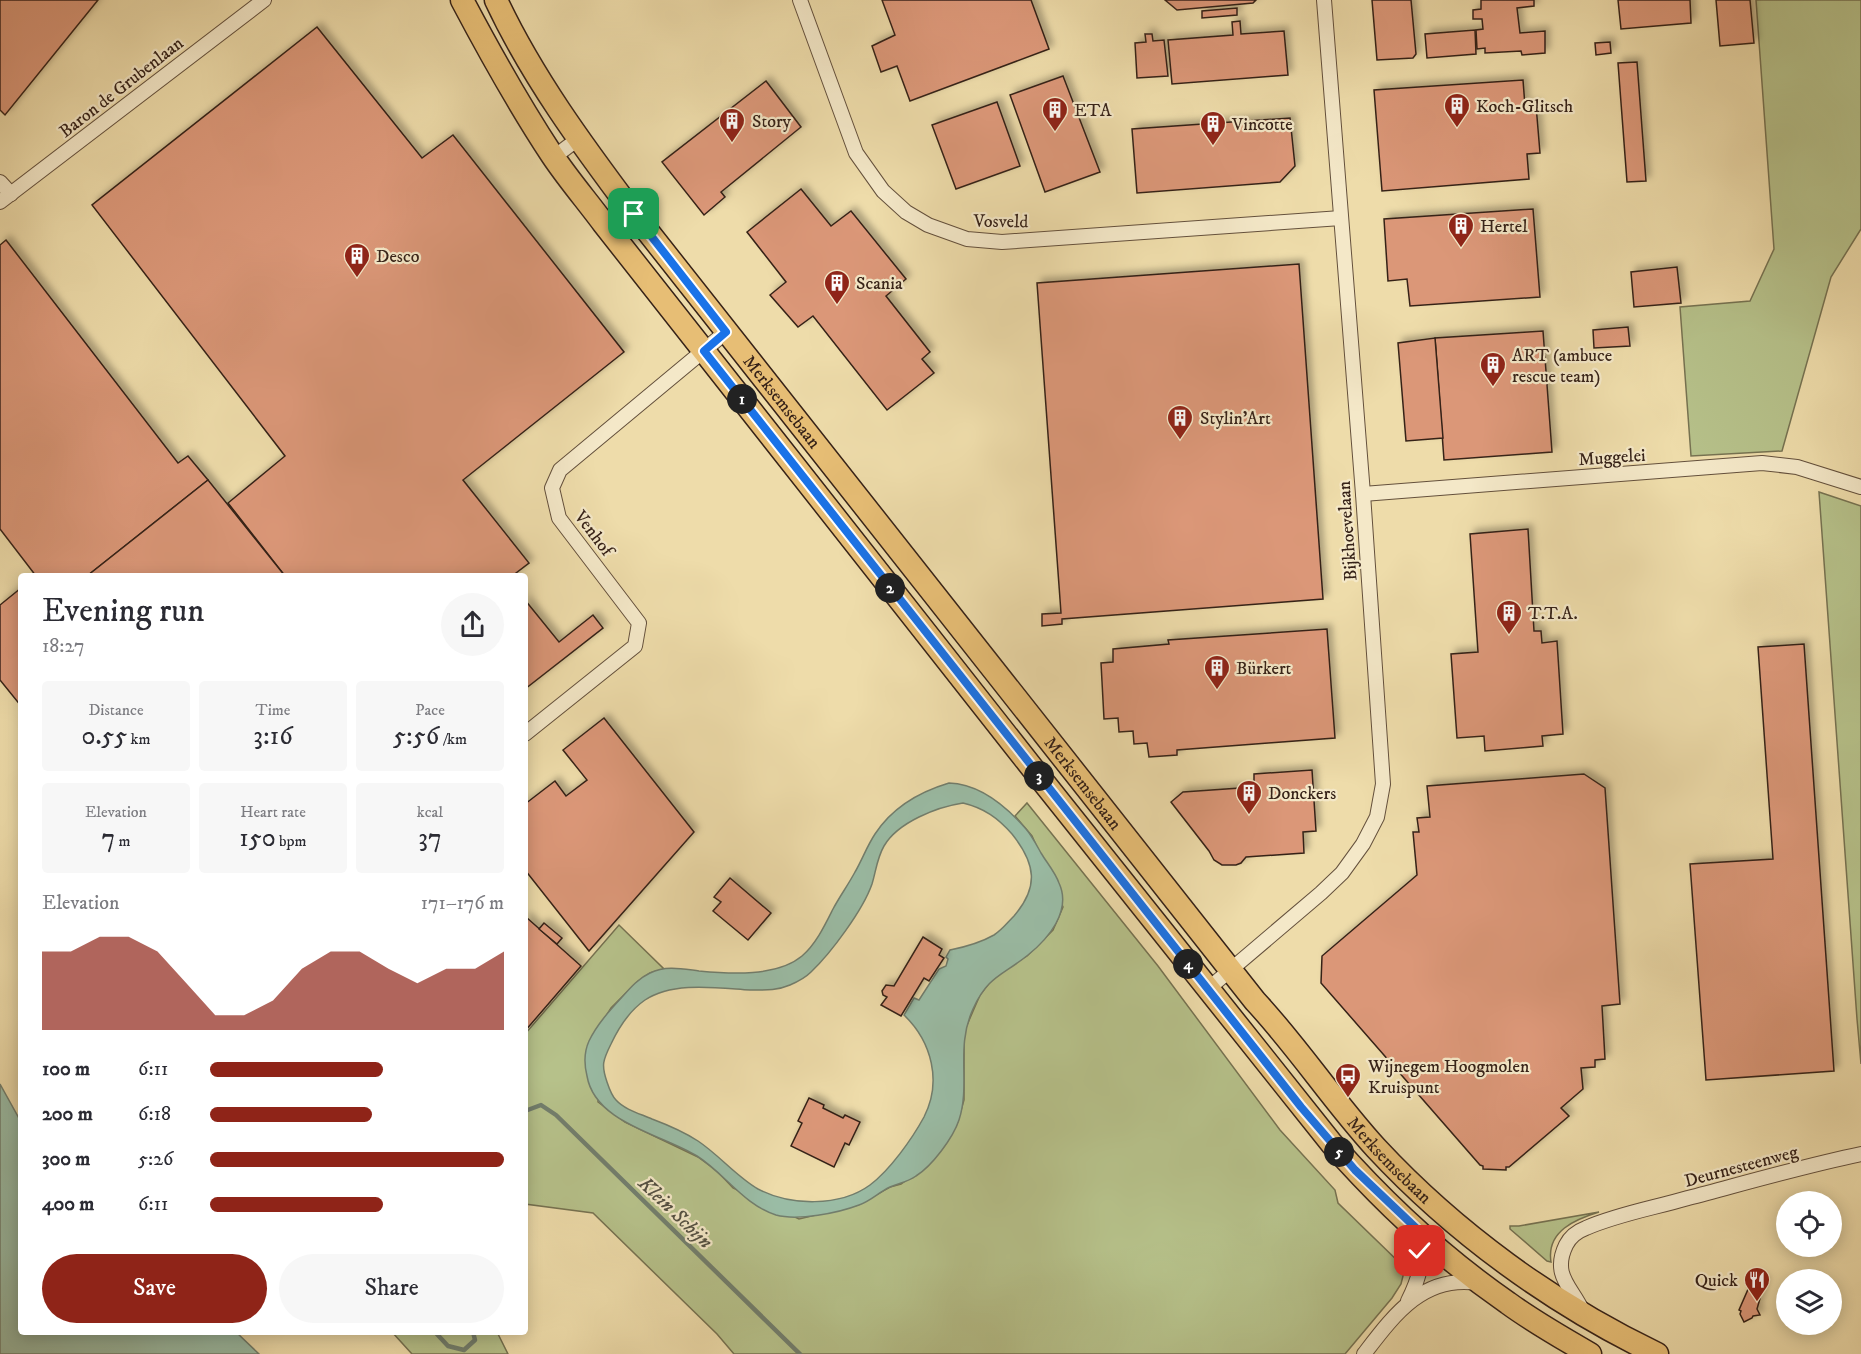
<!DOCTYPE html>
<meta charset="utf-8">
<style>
:root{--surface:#fff;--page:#f7f7f7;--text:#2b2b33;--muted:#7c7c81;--accent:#8f2418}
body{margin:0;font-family:"IM FELL DW Pica",serif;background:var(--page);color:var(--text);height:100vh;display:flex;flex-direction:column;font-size:22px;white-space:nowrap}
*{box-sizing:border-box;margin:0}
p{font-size:20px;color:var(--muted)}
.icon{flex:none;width:33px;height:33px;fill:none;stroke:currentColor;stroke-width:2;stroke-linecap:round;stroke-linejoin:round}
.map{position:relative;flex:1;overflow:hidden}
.side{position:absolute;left:18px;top:573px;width:510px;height:762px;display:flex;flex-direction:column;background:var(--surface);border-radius:6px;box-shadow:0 3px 15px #0003}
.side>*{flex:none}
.buttons{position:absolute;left:1776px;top:1191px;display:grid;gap:12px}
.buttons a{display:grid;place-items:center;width:66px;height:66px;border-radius:50%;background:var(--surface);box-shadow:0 3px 15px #0003;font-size:30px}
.pin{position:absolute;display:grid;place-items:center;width:51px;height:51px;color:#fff;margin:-26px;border-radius:12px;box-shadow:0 3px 9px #0006}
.km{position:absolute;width:30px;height:30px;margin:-15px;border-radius:50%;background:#222;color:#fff;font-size:16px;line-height:30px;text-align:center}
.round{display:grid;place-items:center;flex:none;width:63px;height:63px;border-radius:32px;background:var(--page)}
.overview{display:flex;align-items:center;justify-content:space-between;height:102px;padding:0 24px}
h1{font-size:33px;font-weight:600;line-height:45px}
.metrics{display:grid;grid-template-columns:repeat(3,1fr);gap:9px;height:102px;padding:6px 24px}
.metrics div{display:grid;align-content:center;border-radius:6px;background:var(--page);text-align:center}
.metrics b{font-size:26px;font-weight:600}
.metrics small{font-size:16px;font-weight:400}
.metrics p{font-size:16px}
.chart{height:168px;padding:12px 24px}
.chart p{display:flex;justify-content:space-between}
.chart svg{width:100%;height:108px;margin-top:6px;fill:var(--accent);opacity:.7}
.primary-button{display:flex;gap:12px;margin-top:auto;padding:12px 24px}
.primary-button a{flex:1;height:69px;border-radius:36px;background:var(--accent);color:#fff;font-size:24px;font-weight:600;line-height:69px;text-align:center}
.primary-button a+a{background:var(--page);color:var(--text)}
ul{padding:0 24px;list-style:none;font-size:20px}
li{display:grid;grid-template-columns:96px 72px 1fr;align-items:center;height:45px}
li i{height:15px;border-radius:8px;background:var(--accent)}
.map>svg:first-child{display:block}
.green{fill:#b6c18a;stroke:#767251;stroke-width:1.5}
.water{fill:#9abca5;stroke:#727e6d;stroke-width:1.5;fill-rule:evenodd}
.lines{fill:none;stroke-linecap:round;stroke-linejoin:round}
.stream{stroke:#727e6d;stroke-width:4.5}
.building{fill:#db9778;stroke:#362218;stroke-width:1.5;filter:url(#shadow)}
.minor-casing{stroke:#64503c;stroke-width:16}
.primary-casing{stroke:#362218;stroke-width:25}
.minor{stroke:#f4e8c8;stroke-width:14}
.primary{stroke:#e7be75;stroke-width:22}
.route-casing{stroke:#fff;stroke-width:12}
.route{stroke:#1a73e8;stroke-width:8}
.labels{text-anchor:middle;stroke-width:4.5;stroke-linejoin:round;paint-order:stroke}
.street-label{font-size:18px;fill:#362218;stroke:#f4e8c8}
.poi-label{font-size:18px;fill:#362218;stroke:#f4e8c8;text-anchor:start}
.water-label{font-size:20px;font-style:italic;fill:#545042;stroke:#f4e8c8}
</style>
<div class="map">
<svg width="1861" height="1354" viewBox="0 0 1861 1354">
<defs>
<filter id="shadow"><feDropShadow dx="4.5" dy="-4.5" stdDeviation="3" flood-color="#0004"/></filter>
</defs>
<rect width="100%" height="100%" fill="#eedcaa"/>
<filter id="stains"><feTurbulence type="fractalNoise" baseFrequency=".00333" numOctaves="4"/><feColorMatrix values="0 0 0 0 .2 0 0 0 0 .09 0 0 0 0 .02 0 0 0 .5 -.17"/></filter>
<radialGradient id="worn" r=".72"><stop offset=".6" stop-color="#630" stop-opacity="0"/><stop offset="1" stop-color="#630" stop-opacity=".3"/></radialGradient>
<g class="green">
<polygon points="1756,0 1861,0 1861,229 1831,277 1782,451 1691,456 1680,307 1750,301 1774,249"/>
<polygon points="1819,492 1861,506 1861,1064 1857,1019"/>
<polygon points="1027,803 1158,966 1280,1130 1335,1190 1338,1203 1405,1268 1401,1284 1392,1298 1345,1354 734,1354 717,1334 593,1213 525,1204 525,1034 619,925 664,969 650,973 638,981 611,1008 603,1021 598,1102 625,1122 698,1157 717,1171 733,1188 799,1219 858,1205 890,1187 901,1184 931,1162 945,1145 957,1124 964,1100 964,1032 980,995 990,982 1005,969 1027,956 1053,930 1063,907 1032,836 1015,816"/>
<path d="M 1599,1212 C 1576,1219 1546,1231 1551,1262 L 1547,1261 L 1510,1229 L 1510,1226 L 1519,1226 Z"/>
<polygon points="392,1332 497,1332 508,1354 412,1354"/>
</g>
<g class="water">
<path d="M 949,783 C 980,784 1006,806 1026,829 C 1032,836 1036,844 1041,853 C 1047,863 1055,872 1059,883 C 1072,911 1048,939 1028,955 C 1002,976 988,976 973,1009 C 955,1048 971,1083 959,1120 C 953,1138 932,1166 916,1176 C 908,1182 899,1183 890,1187 C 879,1192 871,1201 859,1205 C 838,1213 798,1221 776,1215 C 744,1205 724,1173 697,1156 C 661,1134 595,1123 587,1076 C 584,1064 584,1052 589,1041 C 597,1024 611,1009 623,996 C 631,987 639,978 650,973 C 666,965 683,969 699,971 C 730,974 777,977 802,956 C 816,944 825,925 833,909 C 840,896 848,885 855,872 C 862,860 867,846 875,834 C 892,808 919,792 949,783 ZM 963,803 C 984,808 998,818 1012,834 C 1036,864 1039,887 1014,916 C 1007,923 1002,930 994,935 C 980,943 965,947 950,950 L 946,957 L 948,959 L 946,966 L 939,969 L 919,1000 L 914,998 L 904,1015 C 932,1042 942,1082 924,1117 C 912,1139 890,1170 870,1185 C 840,1207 790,1206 758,1189 C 737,1177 719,1155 698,1141 C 684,1132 668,1125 652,1119 C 641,1114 625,1110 616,1100 C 612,1096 609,1088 607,1082 C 601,1065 603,1060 611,1044 C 619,1027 629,1011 645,1000 C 673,981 718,988 750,990 C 764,990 776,991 790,985 C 797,982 805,978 811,972 C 831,953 863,910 872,884 C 876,871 877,858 884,846 C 898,822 937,807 963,803 Z"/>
<polygon points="0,1084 21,1122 21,1332 236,1332 259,1354 0,1354"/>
</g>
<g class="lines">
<g class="stream">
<polyline points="525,1111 541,1105 556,1115 800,1354"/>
<polyline points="435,1332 448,1346 464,1350 475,1340 473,1332"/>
</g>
</g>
<g class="building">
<polygon points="0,0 98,0 5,115 0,110"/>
<polygon points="882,0 1031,0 1049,49 910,101 897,66 881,72 872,46 895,35"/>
<polygon points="1165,0 1256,0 1253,3 1177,10"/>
<polygon points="1372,0 1411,0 1416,54 1413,58 1377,60"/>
<polygon points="1481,0 1534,0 1534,6 1517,8 1520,33 1545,31 1545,53 1522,55 1521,51 1485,53 1485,48 1477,49 1476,30 1483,29 1482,19 1473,19 1473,10 1481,9"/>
<polygon points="1618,0 1690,0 1691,23 1621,29"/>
<polygon points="1716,0 1750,0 1754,43 1720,46"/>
<polygon points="1237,8 1237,15 1202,18 1202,11"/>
<polygon points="1240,21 1241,34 1284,31 1288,75 1172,84 1168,40 1233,35 1232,22"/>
<polygon points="317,27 422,158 453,135 624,352 463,480 529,563 512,576 285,576 228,503 285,456 92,205"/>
<polygon points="1475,30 1476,54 1427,58 1425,34"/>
<polygon points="1145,34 1152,34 1153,41 1164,40 1168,76 1137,78 1135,43 1146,42"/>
<polygon points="1610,42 1611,53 1596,55 1595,43"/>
<polygon points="1637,62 1646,181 1627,182 1618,63"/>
<polygon points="1063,76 1100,172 1045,192 1010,95"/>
<polygon points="1523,80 1525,106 1536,105 1540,153 1527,154 1529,179 1382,191 1374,90"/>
<polygon points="766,81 801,127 721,192 725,197 704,215 662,162"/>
<polygon points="997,102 1020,166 956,189 932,125"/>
<polygon points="1290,118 1295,166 1280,182 1137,193 1132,129"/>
<polygon points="801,189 831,226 851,211 906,279 886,296 930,352 922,359 934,373 887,410 813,316 798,327 770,295 786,282 747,232"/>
<polygon points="1533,209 1540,297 1410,306 1407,279 1388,281 1384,219"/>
<polygon points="6,240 178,463 188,456 208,480 87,576 36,576 0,529 0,245"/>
<polygon points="1299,264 1323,599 1062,619 1062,624 1042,626 1042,614 1061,613 1037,283"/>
<polygon points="1677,267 1681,303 1634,307 1631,272"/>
<polygon points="1628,327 1630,346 1594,348 1593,330"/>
<polygon points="1543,331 1552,452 1444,460 1435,338"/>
<polygon points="1435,338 1443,438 1406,441 1398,343"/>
<polygon points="208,480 285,576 87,576"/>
<polygon points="1528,529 1534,631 1541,631 1542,643 1557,641 1563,734 1542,736 1543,746 1485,751 1484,736 1457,738 1451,654 1478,652 1470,534"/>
<polygon points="21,588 21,706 0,680 0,605"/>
<polygon points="525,600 559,642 593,615 603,628 525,689"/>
<polygon points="1327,629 1335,738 1177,750 1177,755 1149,757 1147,743 1134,744 1133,731 1119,732 1118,718 1104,719 1101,663 1113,662 1113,649 1169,644 1168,640"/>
<polygon points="1804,644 1834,1071 1706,1080 1690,864 1773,859 1758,647"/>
<polygon points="604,718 694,832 589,951 525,870 525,804 555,781 566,796 587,780 563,750"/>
<polygon points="1312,770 1316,831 1303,832 1304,853 1246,857 1241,863 1236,865 1222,865 1214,860 1209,851 1171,802 1183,792 1254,787 1254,774"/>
<polygon points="1584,774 1605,788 1620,1004 1602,1006 1605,1059 1595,1060 1595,1067 1581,1068 1583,1089 1561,1108 1569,1116 1509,1167 1506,1167 1506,1170 1483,1169 1483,1166 1480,1165 1321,983 1322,956 1417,875 1413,832 1419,832 1417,818 1430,817 1427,786"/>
<polygon points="730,878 771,913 748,940 713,911 721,902 714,897"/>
<polygon points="526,917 581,966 525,1031 525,918"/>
<polygon points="544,923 562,938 557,944 539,929"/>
<polygon points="923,937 942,949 939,955 944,958 929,981 924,978 901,1016 881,1005 887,997 883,995 882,991 886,985 894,986"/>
<polygon points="809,1098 824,1105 823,1108 843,1118 845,1115 860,1122 849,1145 845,1143 834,1167 791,1146 802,1123 798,1121"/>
<polygon points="1753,1276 1765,1281 1757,1309 1760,1315 1753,1316 1752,1318 1744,1322 1740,1314 1741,1311 1739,1310 1749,1287 1747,1286 1749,1281 1751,1281"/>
</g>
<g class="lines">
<defs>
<g id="minor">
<polyline points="800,0 856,153 883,191 906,212 928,225 967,239 1002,242 1341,218"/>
<polyline points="554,157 578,139"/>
<polyline points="0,182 11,194"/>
<polyline points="0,202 264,0"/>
<polyline points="1363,494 1762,463 1797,467 1861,487"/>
<polyline points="525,734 635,646 639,623 559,518 552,488 560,470 726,332"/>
<polyline points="1208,989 1321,893 1342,873 1363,844 1377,817 1383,784 1363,494 1324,0"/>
<path d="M 1408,1301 C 1423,1271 1422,1263 1416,1231"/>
<path d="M 1583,1312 C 1573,1288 1551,1276 1566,1245 C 1570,1237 1578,1231 1586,1228 C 1618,1214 1654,1208 1688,1198 C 1745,1183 1803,1166 1861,1154"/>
<path d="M 1364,1354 C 1394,1315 1423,1275 1477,1283"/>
</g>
<g id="primary">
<path d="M 462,0 C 490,53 519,105 552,155 C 568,179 587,201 604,224 L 1037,774 L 1332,1144 C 1384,1203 1443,1258 1508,1303 C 1534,1322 1562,1338 1590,1354"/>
<path id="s1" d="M 496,0 C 532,77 583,146 634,214 L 1255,1001 C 1298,1047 1333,1101 1376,1148 C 1455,1233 1553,1304 1657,1354"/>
</g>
</defs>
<use href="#minor" class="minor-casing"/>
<use href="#primary" class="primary-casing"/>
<use href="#minor" class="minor"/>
<use href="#primary" class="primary"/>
</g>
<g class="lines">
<defs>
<polyline id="route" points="634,214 726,332 704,351 1301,1107 1355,1170 1416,1228 1420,1251"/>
</defs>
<use href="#route" class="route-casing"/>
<use href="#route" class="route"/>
</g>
<defs>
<symbol id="building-pin" viewBox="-11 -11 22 30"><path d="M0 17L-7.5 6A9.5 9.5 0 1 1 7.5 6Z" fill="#8f2418" stroke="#f4e8c8"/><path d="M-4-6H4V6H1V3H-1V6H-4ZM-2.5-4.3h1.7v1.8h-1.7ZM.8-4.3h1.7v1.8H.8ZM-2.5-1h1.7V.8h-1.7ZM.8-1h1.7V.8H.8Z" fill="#fff"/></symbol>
<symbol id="bus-pin" viewBox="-11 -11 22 30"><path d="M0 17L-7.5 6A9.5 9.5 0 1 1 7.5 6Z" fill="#8f2418" stroke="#f4e8c8"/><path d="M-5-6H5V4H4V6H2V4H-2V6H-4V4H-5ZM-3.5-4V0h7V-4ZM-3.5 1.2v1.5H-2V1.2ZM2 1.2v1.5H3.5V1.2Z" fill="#fff"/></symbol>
<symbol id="restaurant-pin" viewBox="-11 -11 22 30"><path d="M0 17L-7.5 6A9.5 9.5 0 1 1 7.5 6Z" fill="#8f2418" stroke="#f4e8c8"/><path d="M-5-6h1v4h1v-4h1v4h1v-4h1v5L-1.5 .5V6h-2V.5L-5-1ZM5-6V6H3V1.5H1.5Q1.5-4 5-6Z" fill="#fff"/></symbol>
</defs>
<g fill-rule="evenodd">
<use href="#building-pin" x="1442" y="91" width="30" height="40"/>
<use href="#building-pin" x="1040" y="95" width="30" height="40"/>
<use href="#building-pin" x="717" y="106" width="30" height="40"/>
<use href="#building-pin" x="1198" y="109" width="30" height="40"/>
<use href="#building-pin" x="1446" y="211" width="30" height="40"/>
<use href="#building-pin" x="342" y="241" width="30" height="40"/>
<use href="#building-pin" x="822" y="268" width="30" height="40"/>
<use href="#building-pin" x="1478" y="350" width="30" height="40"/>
<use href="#building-pin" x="1165" y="403" width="30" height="40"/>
<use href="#building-pin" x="1494" y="598" width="30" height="40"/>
<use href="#building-pin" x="1202" y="653" width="30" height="40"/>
<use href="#building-pin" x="1234" y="778" width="30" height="40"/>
<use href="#bus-pin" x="1333" y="1061" width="30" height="40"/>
<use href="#restaurant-pin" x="1742" y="1265" width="30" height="40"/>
</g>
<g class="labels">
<g class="street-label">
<text transform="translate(121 87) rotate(-38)" y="6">Baron de Grubenlaan</text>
<text transform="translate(1001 221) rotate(1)" y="6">Vosveld</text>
<text dy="6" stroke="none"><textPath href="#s1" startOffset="494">Merksemsebaan</textPath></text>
<text transform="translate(1612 457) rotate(-4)" y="6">Muggelei</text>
<text transform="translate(1347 531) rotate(-94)" y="6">Bijkhoevelaan</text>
<text transform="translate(594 533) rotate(53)" y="6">Venhof</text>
<text dy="6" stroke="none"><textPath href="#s1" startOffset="980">Merksemsebaan</textPath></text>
<text dy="6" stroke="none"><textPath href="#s1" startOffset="1466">Merksemsebaan</textPath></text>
<text transform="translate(1741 1166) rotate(-15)" y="6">Deurnesteenweg</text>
</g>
<g class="poi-label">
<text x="1476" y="112">Koch-Glitsch</text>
<text x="1074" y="116">ETA</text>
<text x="752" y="127">Story</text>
<text x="1232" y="130">Vincotte</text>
<text x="1480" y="232">Hertel</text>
<text x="376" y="262">Desco</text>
<text x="856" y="289">Scania</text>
<text x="1512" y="361">ART (ambuce<tspan x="1512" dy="21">rescue team)</tspan></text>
<text x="1200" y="424">Stylin'Art</text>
<text x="1528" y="619">T.T.A.</text>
<text x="1236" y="674">Bürkert</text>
<text x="1268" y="799">Donckers</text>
<text x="1368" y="1072">Wijnegem Hoogmolen<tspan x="1368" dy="21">Kruispunt</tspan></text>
<text x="1738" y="1286" text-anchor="end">Quick</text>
</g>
<g class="water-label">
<text transform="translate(676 1212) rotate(44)" y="7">Klein Schijn</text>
</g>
</g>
<rect width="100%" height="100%" filter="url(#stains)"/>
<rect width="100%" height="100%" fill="url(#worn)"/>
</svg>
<div class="buttons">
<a><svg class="icon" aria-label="locate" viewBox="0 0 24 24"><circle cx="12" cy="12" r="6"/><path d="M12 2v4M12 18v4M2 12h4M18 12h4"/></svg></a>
<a><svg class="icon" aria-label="layers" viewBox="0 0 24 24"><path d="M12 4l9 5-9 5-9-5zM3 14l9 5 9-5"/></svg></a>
</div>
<div class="pin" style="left:634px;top:214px;background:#1e9e55"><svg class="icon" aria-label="arrive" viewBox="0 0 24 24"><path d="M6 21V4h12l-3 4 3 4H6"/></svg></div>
<div class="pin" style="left:1420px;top:1251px;background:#d93025"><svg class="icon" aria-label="check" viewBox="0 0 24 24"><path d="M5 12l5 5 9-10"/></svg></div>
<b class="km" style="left:742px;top:399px">1</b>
<b class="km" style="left:890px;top:588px">2</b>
<b class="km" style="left:1039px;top:776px">3</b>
<b class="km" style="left:1188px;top:964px">4</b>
<b class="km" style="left:1339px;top:1152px">5</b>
<section class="side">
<div class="overview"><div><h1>Evening run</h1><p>18:27</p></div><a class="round"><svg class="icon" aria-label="share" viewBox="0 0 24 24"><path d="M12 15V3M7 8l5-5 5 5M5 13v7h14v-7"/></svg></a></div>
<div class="metrics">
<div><p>Distance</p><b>0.55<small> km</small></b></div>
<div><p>Time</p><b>3:16</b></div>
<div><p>Pace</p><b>5:56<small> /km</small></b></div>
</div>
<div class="metrics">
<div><p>Elevation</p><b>7<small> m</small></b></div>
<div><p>Heart rate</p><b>150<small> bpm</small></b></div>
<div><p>kcal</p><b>37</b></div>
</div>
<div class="chart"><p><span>Elevation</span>171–176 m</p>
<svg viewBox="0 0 160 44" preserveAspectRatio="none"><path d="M0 44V12L10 12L20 6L30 6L40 12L50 25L60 38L70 38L80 32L90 19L100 12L110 12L120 19L130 25L140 19L150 19L160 12V44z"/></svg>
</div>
<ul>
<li><b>100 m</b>6:11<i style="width:59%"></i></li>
<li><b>200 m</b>6:18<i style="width:55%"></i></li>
<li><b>300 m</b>5:26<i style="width:100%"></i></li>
<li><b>400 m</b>6:11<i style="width:59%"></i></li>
</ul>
<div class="primary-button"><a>Save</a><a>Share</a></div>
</section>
</div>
